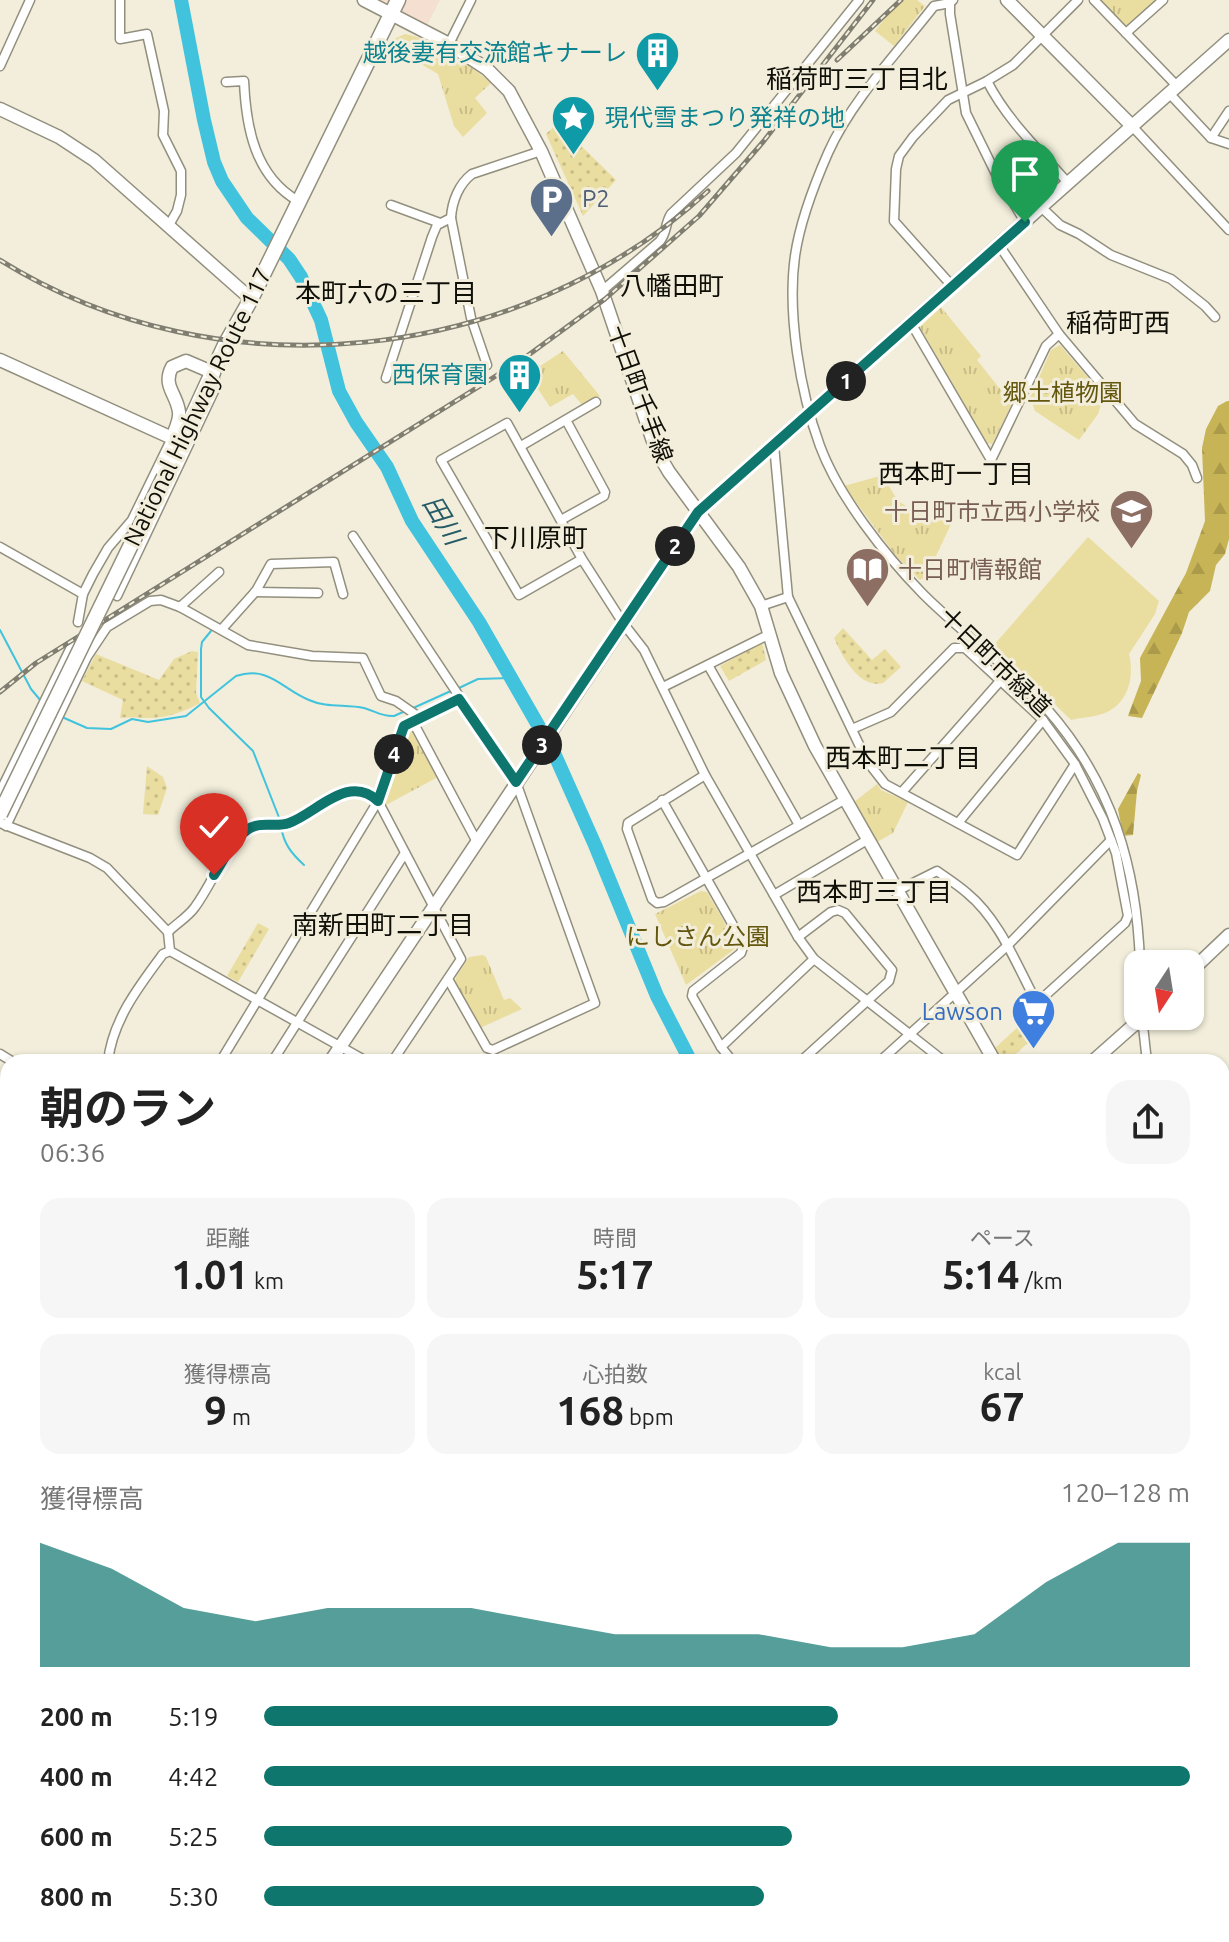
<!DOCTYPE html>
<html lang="ja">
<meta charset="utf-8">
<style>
:root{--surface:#fff;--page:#f6f6f6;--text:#222;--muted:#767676;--accent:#0f766e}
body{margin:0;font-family:Ubuntu,"Noto Sans JP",sans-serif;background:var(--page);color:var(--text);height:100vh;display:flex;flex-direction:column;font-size:30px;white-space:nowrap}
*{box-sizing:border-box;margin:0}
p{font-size:26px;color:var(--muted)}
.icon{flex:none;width:44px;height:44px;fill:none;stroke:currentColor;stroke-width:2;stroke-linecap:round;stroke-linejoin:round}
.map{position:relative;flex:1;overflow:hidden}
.drawer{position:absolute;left:0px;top:1054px;width:1230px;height:888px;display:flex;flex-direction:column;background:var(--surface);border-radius:24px 24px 0 0;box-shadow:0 2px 6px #0004}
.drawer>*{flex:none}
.needle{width:52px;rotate:192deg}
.controls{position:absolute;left:1124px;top:950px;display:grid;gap:16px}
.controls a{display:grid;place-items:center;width:80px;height:80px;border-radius:16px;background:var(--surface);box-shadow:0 2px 6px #0004;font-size:40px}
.pin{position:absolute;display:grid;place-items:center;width:68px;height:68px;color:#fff;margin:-82px -34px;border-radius:50% 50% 50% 0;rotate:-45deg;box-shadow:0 0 8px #0007}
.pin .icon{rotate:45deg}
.km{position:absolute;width:40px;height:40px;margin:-20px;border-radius:50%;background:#222;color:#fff;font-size:22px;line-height:40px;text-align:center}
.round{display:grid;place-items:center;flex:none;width:84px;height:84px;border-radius:24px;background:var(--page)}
.summary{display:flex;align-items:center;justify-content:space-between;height:136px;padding:0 40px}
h1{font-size:44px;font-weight:700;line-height:60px}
.figures{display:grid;grid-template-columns:repeat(3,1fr);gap:12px;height:136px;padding:8px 40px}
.figures div{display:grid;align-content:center;border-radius:20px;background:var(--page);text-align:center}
.figures b{font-size:40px;font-weight:700}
.figures small{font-size:22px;font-weight:400}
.figures p{font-size:22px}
.chart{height:224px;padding:16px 40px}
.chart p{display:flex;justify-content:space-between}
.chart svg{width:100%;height:144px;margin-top:8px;fill:var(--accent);opacity:.7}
ul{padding:0 40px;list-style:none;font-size:26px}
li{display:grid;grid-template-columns:128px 96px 1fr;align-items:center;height:60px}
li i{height:20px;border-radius:10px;background:var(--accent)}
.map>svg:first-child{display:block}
.commercial{fill:#f4dfd1}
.grass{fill:url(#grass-dots)}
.forest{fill:url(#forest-firs)}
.park{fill:url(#park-tufts)}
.pitch{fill:#eadda0}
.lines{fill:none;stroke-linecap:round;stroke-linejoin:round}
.stream{stroke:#41c3dd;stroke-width:2}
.river{stroke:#41c3dd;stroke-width:14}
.street-casing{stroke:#928f7e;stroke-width:11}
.secondary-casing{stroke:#928f7e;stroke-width:15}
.highway-casing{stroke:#928f7e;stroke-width:17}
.street{stroke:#fff;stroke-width:8}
.secondary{stroke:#fff;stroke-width:12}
.highway{stroke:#fff;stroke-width:14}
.rail-casing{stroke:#807e71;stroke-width:5}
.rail{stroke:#f2eedb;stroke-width:2;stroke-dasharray:6;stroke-linecap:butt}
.highway-bridge-casing{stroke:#928f7e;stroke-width:17;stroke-linecap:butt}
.highway-bridge{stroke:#fff;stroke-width:14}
.route-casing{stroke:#fff;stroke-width:16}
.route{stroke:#0f766e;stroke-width:10}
.labels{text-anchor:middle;stroke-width:6;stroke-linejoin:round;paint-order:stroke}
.culture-label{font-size:24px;fill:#0d838f;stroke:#f2eedb;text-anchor:end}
.service-label{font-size:24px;fill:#4e5e75;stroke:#f2eedb;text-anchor:start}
.park-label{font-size:24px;fill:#63560e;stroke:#f2eedb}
.street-label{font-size:24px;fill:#100f08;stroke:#f2eedb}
.education-label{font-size:24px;fill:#785e54;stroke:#f2eedb;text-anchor:end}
.shop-label{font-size:24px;fill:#366cbe;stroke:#f2eedb;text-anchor:end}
.neighbourhood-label{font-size:26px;fill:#100f08;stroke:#f2eedb}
.water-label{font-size:26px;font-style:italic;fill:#275b67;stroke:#f2eedb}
</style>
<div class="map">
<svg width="1229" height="1942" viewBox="0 0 1229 1942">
<defs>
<pattern id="grass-dots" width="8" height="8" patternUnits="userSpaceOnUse" patternTransform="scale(2)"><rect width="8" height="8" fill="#eadda0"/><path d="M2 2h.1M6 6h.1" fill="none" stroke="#c8bc88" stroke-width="1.8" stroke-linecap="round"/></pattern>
<pattern id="forest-firs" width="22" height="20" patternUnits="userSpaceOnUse" patternTransform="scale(2)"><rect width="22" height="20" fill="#c7b457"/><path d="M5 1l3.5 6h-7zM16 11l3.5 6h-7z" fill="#aa9a4a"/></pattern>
<pattern id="park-tufts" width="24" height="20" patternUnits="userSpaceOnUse" patternTransform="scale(2)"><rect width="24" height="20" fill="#eadda0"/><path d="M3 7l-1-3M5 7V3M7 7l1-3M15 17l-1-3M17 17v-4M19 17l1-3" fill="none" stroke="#c8bc88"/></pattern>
</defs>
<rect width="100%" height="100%" fill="#f2eedb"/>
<polygon class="commercial" points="364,0 440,0 424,31"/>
<g class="grass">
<polygon points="558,123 616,180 583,216 546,134"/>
<path d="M 843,628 L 872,660 L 885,649 L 901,667 L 883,683 C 859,689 842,656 834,638 Z"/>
<polygon points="762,642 766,660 729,681 720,666"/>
<path d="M 192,651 L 198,652 L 196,693 L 200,703 C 183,712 167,718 148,718 C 138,718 130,717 120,718 L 123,700 L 82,681 L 96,654 L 159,680 L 174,659 Z"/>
<polygon points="147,766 163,777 167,788 158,815 143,814"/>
<polygon points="258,923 269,929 238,982 227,976"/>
<polygon points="1031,1015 1043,1029 1007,1062 1003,1062 995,1048"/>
</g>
<g class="forest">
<polygon points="1227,401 1229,401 1229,539 1225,554 1216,565 1210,591 1189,612 1182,633 1142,718 1128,716 1141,681 1140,658 1186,573 1205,521 1202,448 1206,429 1218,406"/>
<polygon points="1138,773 1141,775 1137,791 1133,835 1123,836 1118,809"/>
</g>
<g class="park">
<polygon points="899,0 917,0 925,6 894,46 875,31"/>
<polygon points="1096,0 1156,0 1128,25 1120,25"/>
<path d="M 405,34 C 433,39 470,65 491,83 L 475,98 L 487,113 L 463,137 L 454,126 L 438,74 L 385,43 Z"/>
<polygon points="941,307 981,356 977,360 1012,404 992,444 987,443 920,327"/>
<polygon points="1060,345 1104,396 1098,414 1079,440 1035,411 1030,398 1051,350"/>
<polygon points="563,351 600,396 583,406 573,394 550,407 528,374"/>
<polygon points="880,476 884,478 898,501 908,507 954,518 926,577 920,580 896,556 844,486"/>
<polygon points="413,728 438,777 386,805 383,800 407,730"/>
<polygon points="877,784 881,790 908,802 893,833 877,842 854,802"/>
<polygon points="701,891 707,892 737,944 736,948 686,985 655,914"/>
<polygon points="483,955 486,957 504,1000 510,998 522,1009 480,1028 455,982 456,977 469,957"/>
</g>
<path class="pitch" d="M 1088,537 L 1159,601 L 1155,614 L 1129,654 C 1134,674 1130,700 1109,711 C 1099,717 1082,717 1071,720 L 994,645 Z"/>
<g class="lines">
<g class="stream">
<polyline points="0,630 31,689 41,701"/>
<polyline points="211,631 202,642 201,649 201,697 209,708 253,751 280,820"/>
<polyline points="459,688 478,679 512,678"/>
<polyline points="411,709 453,690"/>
<path d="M 62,717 L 87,728 L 111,729 L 132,719 L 148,722 L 186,716 L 236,676 C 269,665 283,690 309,700 C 326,708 347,704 364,708 C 375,711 382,717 394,716 C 396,715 403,712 406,711"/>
<path d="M 281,827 C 284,844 291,853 304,865"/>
<polyline points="0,1114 8,1120"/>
<polyline points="8,1141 3,1151 8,1155"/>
<polyline points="457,1942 457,1934"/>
</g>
<g class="river">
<polyline points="181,0 204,120 214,162 222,181 247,218 289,259 301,277 321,320 339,391 356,422 387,467 412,521 479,622 554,753 595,845 657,996 691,1062"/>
<polyline points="1222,1909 1229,1901"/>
<polyline points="1135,1942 1135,1934"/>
<polyline points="1195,1942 1200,1934"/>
</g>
<defs>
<g id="street">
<polyline points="120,0 120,39 147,34 164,111 163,135 181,171 181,195 177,211 169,225"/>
<polyline points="953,0 950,3 950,14 966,113 996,174 1025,222"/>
<polyline points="1094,0 1177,86"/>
<path d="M 950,3 L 934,6 C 899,51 851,101 828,153 C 814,185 800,221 795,256 C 787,313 800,392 820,446 C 839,497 885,555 923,594 C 962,633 1011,668 1047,709 C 1112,783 1137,867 1140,964"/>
<polyline points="1126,33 1163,0"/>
<polyline points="449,44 471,0"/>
<polyline points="0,66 30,0"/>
<path d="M 987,81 C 1007,120 1039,150 1068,183"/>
<path d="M 226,82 L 244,81 C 246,128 255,176 298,201"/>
<polyline points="1169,93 1211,138 1229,144"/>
<polyline points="1131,125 1229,230"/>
<polyline points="1211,138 1229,111"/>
<polyline points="391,205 440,223"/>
<polyline points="1041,207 1060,225 1079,234 1111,255 1171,279 1205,306 1215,317"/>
<polyline points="999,245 1059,334 1135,424 1183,454 1192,465 1197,478"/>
<polyline points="953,287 894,221 896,169 899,156 913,137 948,100 987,81 1013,65 1078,0"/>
<path d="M 602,291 L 660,241 C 667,233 665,223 671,214 L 736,153 L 859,0"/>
<polyline points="911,323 991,460"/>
<path d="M 487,365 L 471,318 L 451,218 C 452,201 459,184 472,174 L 541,151"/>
<polyline points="386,378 432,237 437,225 451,218"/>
<polyline points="774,445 788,597 867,761 885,784 1017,855 1075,764"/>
<polyline points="521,446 596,402"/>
<polyline points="991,460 1046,346 1059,334"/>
<polyline points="561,520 604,496 605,492 566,420"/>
<polyline points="353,536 516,782 595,1003 493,1050 487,1048 448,979"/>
<polyline points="0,547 83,594"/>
<polyline points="582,559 519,595 441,460 507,423 582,559 623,623 644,650 705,775 798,937 814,959 945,1062"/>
<polyline points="255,592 318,593"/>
<polyline points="117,596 216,387 214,373"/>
<polyline points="761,606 788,597"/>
<polyline points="180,607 219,572"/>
<polyline points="78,622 83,594 93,574 108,548 132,520 172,438"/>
<polyline points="222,629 256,591 271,564 334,562 343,594"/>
<polyline points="708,665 799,825"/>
<polyline points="663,687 770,634"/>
<polyline points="412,720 477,842"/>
<path d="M 852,729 L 891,712 L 954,648 L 965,648 L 1043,720 L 1075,764 L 1103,819 L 1116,853 L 1128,916 L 1125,923 L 1037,1003 C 1017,966 1000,920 967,893 C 958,885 947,878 937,871 L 897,891"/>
<polyline points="705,775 628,823 627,829 652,899 657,903 664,902 844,800"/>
<polyline points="0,792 72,645"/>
<polyline points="902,792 1001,680"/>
<polyline points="662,800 742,941 743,947 741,953 693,991 692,996 721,1047 733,1062"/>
<polyline points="0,823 90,858 107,868 168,932 170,951"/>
<polyline points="958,823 1043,720"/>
<polyline points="6,826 87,657 107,627 150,601 161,600 180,607 248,645 312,656 363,658 381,696 396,701 419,717"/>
<polyline points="774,895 867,840"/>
<path d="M 168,932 C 177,923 188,917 195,907 C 212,884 222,854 242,834 C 258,819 272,829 289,823 C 317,813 349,772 378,801 L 461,959 L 392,1062"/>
<polyline points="798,937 831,912 838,910 845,913 892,970 889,981 800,1062"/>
<polyline points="1142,1017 1147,1062"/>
<polyline points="721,1047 814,959"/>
<polyline points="0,1054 13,1062"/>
<path d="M 108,1062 C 112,1021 139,986 163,954 L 170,951 L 368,1062"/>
<polyline points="220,1062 378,801 404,726 459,699"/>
<polyline points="272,1062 405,853"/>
<polyline points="879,1062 1007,946 1111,840"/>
<polyline points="0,1238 8,1219"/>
<polyline points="0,1249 8,1253"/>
<polyline points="0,1378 8,1385"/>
<polyline points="1222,1382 1229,1396"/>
<polyline points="0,1530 8,1532"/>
<polyline points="0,1930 8,1927"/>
<polyline points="320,1934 327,1942"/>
<polyline points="667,1934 675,1942"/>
<polyline points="341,1942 350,1934"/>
</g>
<g id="secondary">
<polyline points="364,0 449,44 487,69 509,91 541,151 602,291 656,450 669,472 739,567 761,606 781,673 815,746 995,1062"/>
<polyline points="1007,0 1131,125"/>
<polyline points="0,109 59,137 94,160 251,299"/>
<path d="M 0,360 L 172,438 C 175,429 180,421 179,412 C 177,394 162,386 172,367 L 186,361 L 214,373"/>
<polyline points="1190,972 1229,935"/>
<polyline points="330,1062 698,512 1229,40"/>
<polyline points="1092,1062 1144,1016"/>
<polyline points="1222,1503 1229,1514"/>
<polyline points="0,1523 8,1513"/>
<polyline points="126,1942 135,1934"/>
</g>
<polyline id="highway" points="164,477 225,345 251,299 398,0"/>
</defs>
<use href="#street" class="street-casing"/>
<use href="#secondary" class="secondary-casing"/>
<use href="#highway" class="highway-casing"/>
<use href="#street" class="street"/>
<use href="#secondary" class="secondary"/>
<use href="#highway" class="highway"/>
<defs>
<g id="rail">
<polyline points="837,60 901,0"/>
<path d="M 0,260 C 220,397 518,365 708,191"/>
<polyline points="0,692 36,663 523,359 605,299 699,216 763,142 873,0"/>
</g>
</defs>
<use href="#rail" class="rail-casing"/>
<use href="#rail" class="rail"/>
<defs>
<polyline id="highway-bridge" points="0,814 164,477"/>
</defs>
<use href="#highway-bridge" class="highway-bridge-casing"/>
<use href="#highway-bridge" class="highway-bridge"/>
</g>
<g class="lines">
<defs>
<path id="route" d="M 214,875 C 224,860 232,840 247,830 C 261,820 274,828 289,823 C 317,813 348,773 378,801 L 404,726 L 459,699 L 516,782 L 698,512 L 1025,222"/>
</defs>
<use href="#route" class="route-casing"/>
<use href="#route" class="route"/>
</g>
<defs>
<symbol id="building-pin" viewBox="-11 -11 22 30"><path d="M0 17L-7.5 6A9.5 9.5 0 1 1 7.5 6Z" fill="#0f9aa8" stroke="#f2eedb"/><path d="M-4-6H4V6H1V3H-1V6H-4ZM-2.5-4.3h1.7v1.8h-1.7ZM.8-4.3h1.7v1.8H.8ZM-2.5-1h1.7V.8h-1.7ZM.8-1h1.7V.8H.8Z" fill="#fff"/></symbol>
<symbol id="sight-pin" viewBox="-11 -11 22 30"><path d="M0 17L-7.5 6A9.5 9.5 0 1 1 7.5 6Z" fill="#0f9aa8" stroke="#f2eedb"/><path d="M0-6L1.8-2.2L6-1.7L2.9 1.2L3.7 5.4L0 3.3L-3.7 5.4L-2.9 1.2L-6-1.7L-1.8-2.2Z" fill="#fff"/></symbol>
<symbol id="parking-pin" viewBox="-11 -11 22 30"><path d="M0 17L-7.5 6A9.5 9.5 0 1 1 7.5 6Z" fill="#5c6f8a" stroke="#f2eedb"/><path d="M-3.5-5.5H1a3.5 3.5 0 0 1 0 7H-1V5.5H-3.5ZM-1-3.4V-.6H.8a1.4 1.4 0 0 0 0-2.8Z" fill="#fff"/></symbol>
<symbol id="school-pin" viewBox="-11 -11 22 30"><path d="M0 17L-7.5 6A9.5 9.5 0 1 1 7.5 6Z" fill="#8d6e63" stroke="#f2eedb"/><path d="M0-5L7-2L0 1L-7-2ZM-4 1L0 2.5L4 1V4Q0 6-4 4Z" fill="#fff"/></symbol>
<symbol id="library-pin" viewBox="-11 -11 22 30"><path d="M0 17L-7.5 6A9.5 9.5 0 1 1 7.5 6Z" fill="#8d6e63" stroke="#f2eedb"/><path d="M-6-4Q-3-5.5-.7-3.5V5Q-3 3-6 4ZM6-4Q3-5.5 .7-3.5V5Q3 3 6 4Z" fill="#fff"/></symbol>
<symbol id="supermarket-pin" viewBox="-11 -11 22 30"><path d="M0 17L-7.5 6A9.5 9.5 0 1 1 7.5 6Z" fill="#3f7fe0" stroke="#f2eedb"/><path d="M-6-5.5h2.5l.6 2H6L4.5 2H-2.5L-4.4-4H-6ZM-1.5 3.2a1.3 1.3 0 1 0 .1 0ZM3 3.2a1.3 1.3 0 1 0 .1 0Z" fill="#fff"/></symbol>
</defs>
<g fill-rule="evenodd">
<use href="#building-pin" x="632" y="28" width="51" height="69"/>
<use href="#sight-pin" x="548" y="92" width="51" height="69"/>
<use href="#parking-pin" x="526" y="174" width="51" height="69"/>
<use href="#building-pin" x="494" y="350" width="51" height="69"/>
<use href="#school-pin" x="1106" y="486" width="51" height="69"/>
<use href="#library-pin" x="842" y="544" width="51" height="69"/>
<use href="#supermarket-pin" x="1008" y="986" width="51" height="69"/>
</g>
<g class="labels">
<g class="culture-label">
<text x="627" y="61">越後妻有交流館キナーレ</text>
<text x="605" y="126" text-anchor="start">現代雪まつり発祥の地</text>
<text x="488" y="383">西保育園</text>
</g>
<g class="service-label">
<text x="582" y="207">P2</text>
</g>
<g class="park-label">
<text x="1063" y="401">郷土植物園</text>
<text x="698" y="945">にしさん公園</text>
</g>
<g class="street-label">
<text transform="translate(640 394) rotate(70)" y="8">十日町千手線</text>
<text transform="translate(198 407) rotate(-64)" y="8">National Highway Route 117</text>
<text transform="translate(995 662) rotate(44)" y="8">十日町市緑道</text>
</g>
<g class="education-label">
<text x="1100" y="520">十日町市立西小学校</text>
<text x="898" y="578" text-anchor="start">十日町情報館</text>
</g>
<g class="shop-label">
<text x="1003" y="1020">Lawson</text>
</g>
<g class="neighbourhood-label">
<text x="857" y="88">稲荷町三丁目北</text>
<text x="672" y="295">八幡田町</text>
<text x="386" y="302">本町六の三丁目</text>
<text x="1118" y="332">稲荷町西</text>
<text x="956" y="483">西本町一丁目</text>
<text x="536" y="547">下川原町</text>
<text x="903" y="767">西本町二丁目</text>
<text x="874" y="901">西本町三丁目</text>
<text x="383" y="934">南新田町二丁目</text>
</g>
<g class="water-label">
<text transform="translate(443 520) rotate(59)" y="9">田川</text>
</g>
</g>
</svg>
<div class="controls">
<a><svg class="needle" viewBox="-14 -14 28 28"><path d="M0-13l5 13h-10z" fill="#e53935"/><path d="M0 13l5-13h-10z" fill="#767676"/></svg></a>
</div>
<div class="pin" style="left:1025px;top:222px;background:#1e9e55"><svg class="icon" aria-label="arrive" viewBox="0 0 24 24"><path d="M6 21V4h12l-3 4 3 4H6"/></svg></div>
<div class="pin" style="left:214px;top:875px;background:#d93025"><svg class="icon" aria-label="check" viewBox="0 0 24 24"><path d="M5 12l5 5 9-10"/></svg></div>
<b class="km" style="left:846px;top:381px">1</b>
<b class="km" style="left:675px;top:546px">2</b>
<b class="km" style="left:542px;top:745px">3</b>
<b class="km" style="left:394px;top:754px">4</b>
<section class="drawer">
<div class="summary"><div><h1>朝のラン</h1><p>06:36</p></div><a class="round"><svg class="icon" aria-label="share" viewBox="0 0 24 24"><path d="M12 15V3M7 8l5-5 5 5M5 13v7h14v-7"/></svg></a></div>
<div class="figures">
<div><p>距離</p><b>1.01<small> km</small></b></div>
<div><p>時間</p><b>5:17</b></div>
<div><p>ペース</p><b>5:14<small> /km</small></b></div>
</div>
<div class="figures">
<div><p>獲得標高</p><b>9<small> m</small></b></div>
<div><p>心拍数</p><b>168<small> bpm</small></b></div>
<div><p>kcal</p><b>67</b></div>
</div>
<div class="chart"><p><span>獲得標高</span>120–128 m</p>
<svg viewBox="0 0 160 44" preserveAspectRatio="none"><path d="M0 44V6L10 14L20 26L30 30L40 26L50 26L60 26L70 30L80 34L90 34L100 34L110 38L120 38L130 34L140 18L150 6L160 6V44z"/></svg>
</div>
<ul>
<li><b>200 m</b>5:19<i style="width:62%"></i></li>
<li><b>400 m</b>4:42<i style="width:100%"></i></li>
<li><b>600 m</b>5:25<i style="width:57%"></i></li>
<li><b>800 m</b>5:30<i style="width:54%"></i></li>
</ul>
</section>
</div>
